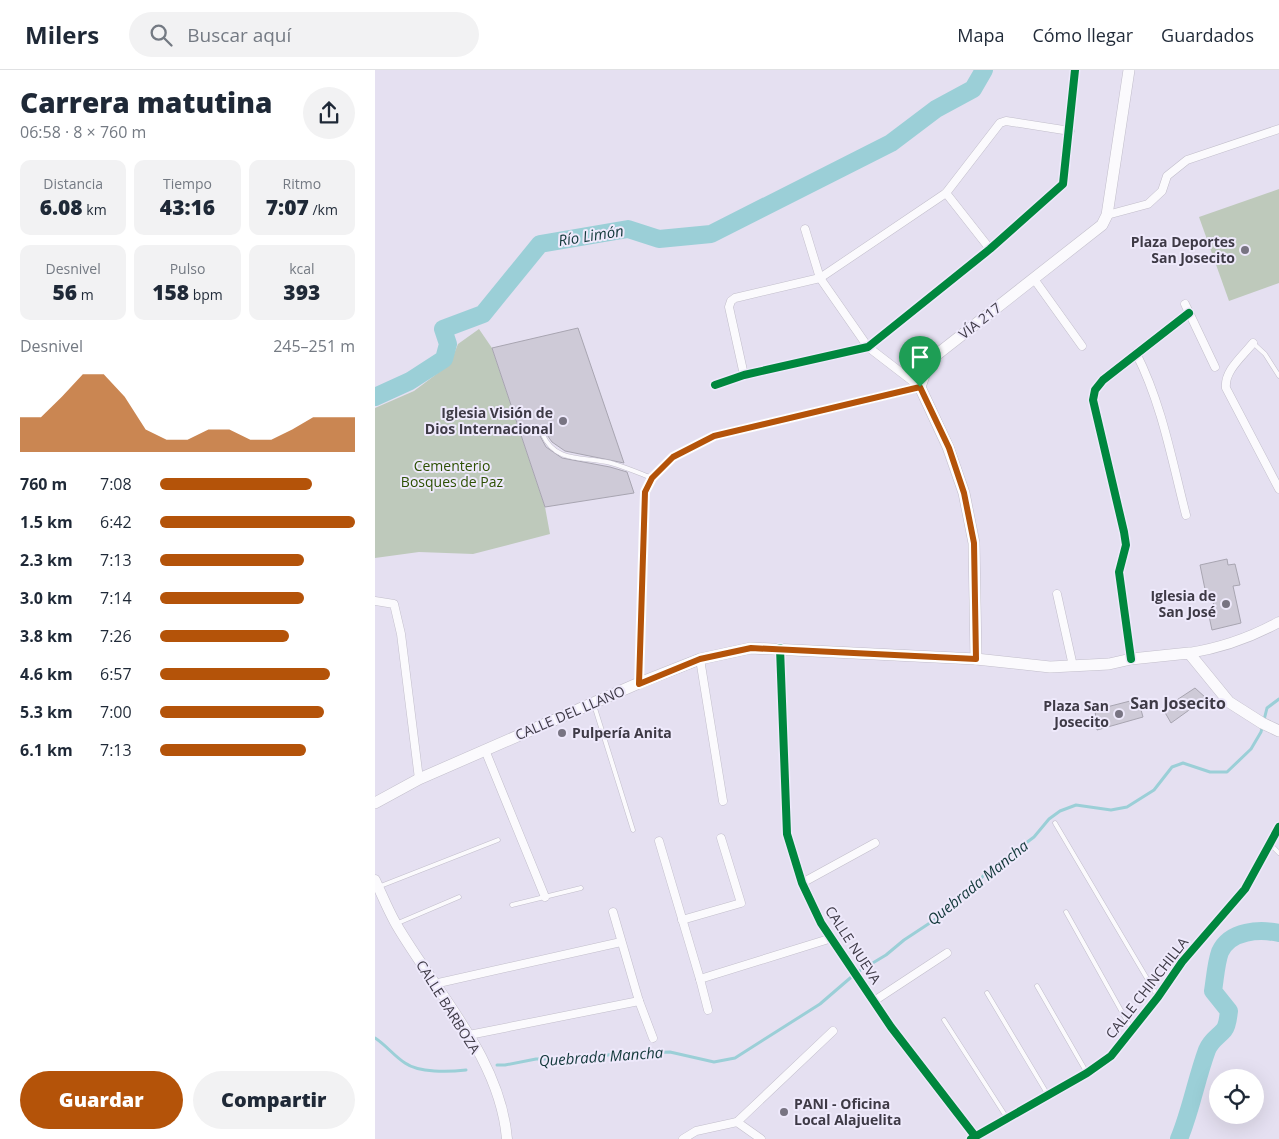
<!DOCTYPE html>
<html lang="es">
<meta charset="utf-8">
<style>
:root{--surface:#fff;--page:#f2f2f3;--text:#1f2937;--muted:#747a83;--line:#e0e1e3;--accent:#b45309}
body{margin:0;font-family:"Open Sans",sans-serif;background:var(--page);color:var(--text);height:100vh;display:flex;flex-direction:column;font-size:19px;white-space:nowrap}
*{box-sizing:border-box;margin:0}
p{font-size:16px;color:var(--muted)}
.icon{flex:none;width:28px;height:28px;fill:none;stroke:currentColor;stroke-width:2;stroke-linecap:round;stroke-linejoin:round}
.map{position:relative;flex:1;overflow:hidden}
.side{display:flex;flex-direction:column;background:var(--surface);width:375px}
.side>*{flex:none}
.tools{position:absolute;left:834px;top:999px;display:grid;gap:10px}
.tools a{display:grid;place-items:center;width:55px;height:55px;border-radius:50%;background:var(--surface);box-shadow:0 5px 20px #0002;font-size:25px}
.pin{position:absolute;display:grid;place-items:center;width:42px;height:42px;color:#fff;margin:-51px -21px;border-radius:50% 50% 50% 0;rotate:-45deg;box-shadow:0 0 5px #0007}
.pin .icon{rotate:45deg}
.round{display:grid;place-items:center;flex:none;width:52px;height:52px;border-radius:26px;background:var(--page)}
.summary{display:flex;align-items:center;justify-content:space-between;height:85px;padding:0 20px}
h1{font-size:28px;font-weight:800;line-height:38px}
.metrics{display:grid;grid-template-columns:repeat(3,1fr);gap:8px;height:85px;padding:5px 20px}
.metrics div{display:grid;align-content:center;border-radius:10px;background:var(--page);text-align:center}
.metrics b{font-size:21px;font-weight:800}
.metrics small{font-size:14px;font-weight:400}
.metrics p{font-size:14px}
.chart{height:140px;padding:10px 20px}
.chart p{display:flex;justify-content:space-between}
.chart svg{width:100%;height:90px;margin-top:5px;fill:var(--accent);opacity:.7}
.action{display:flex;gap:10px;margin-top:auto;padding:10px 20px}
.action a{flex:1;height:58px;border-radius:30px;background:var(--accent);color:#fff;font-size:20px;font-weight:800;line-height:58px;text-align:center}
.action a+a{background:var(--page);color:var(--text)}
ul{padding:0 20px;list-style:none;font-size:16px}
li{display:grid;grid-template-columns:80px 60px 1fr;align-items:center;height:38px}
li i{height:12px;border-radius:6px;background:var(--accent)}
header{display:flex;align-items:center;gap:30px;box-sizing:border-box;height:70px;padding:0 25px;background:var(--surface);border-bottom:1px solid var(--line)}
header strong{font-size:24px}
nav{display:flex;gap:28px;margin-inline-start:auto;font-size:18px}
.search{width:350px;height:45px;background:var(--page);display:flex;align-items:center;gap:12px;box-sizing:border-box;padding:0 18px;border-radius:28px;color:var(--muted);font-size:19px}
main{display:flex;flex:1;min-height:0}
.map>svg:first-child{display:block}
.green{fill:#bec9bb}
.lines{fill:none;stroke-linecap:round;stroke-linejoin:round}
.stream{stroke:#9bcfd7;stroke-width:3}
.river{stroke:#9bcfd7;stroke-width:18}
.building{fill:#cecad7;stroke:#a8a5b1}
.service-casing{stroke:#c2becb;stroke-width:5}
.minor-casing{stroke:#c2becb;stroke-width:9}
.tertiary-casing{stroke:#c2becb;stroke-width:11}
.secondary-casing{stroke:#c2becb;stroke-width:12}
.service{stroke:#fbfafd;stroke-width:4}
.minor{stroke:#fbfafd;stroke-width:8}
.tertiary{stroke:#fbfafd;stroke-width:10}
.secondary{stroke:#fbfafd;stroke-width:11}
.cycleway-casing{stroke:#eee9fb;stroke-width:11}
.cycleway{stroke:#00873e;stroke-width:8}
.route-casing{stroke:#fff;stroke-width:10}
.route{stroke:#b45309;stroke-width:6}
.poi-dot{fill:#787482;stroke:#eee9fb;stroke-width:2}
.labels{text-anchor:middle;stroke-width:4;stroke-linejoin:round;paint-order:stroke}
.poi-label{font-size:14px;font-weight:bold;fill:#3e3a46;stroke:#eee9fb;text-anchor:end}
.street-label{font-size:14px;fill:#3e3a46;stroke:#eee9fb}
.park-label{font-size:14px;fill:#2d5003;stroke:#eee9fb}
.water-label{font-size:15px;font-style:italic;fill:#113739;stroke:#eee9fb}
.quarter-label{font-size:16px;font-weight:bold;fill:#3e3a46;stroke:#eee9fb}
</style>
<header>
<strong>Milers</strong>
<div class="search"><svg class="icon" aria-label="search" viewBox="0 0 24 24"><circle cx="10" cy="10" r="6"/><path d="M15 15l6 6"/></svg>Buscar aquí</div>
<nav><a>Mapa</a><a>Cómo llegar</a><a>Guardados</a></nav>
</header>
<main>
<section class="side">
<div class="summary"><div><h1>Carrera matutina</h1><p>06:58 · 8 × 760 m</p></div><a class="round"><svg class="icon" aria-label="share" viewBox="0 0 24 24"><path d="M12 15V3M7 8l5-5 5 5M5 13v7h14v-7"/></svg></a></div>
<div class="metrics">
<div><p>Distancia</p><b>6.08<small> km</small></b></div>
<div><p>Tiempo</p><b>43:16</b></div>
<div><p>Ritmo</p><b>7:07<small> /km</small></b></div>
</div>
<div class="metrics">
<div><p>Desnivel</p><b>56<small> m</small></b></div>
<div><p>Pulso</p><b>158<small> bpm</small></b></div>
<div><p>kcal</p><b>393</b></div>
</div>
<div class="chart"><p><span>Desnivel</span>245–251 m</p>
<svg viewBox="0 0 160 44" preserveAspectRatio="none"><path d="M0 44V27L10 27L20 17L30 6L40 6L50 17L60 33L70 38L80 38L90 33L100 33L110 38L120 38L130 33L140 27L150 27L160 27V44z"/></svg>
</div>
<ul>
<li><b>760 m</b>7:08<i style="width:78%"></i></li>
<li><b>1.5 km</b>6:42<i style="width:100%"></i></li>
<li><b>2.3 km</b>7:13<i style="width:74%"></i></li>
<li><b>3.0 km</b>7:14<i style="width:74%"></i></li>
<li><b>3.8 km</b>7:26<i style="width:66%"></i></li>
<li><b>4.6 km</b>6:57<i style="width:87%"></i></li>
<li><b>5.3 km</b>7:00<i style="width:84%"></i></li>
<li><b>6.1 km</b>7:13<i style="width:75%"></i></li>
</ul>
<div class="action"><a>Guardar</a><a>Compartir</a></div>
</section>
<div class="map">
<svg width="904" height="1069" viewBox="0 0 904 1069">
<rect width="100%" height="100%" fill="#e5e0f1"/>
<g class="green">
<polygon points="904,119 904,213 854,231 824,147"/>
<polygon points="104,259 117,278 170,437 175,464 98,484 44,482 0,488 0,338 39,321 75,294 83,274"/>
</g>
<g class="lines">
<g class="stream">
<path d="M 0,968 C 11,975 19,986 30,993 C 44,1003 74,1002 91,1000"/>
<polyline points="122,995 130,995 161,989 209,989 239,984 295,982 339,992 360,988 445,934 481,903 511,885 529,870 576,839 611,803 659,767 674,749 685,741 701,735 736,740 752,737 779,720 797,697 808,693 835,702 852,702 876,679 886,662 892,638 904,629"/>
</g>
<g class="river">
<polyline points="0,327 35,311 69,289 73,274 68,259 108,244 165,174 253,159 284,169 336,164 516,73 561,39 598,19 609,0"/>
<path d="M 804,1069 C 816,1040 821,1010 832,980 C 836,970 843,967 849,960 C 853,955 853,947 854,941 L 838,921 C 840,909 841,893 845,882 C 855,860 885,859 904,863"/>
</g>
</g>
<g class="building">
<polygon points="203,258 249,393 190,381 177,372 170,362 166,362 165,366 171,377 187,388 235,397 252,402 259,423 170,437 117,278"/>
<polygon points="852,489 853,495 860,494 865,515 858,516 866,553 837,560 834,546 841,545 836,523 831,524 825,495"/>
<polygon points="820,618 831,628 796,653 788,639"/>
<polygon points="763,629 768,647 722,660 720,640"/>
</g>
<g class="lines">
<defs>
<g id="service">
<polyline points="878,273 890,284 904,306"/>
<path d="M 168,365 C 181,394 210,386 236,393 C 250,397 264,403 277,408"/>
<polyline points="219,635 258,760"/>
<polyline points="680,753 783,927"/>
<polyline points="895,774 904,783"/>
<polyline points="3,817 123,770"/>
<polyline points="137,835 206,818"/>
<polyline points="691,842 757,960"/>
<polyline points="23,853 84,827"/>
<polyline points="662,916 712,1003"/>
<polyline points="612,923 673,1025"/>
<polyline points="569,950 632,1048"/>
</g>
<g id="minor">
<polyline points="571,123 615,179"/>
<polyline points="732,145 773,134 787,121 792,106 812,90 904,59"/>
<polyline points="430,159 445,208 493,277 545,317"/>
<polyline points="659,209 707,276"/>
<polyline points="810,234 840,297"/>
<path d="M 878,273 C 867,287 849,301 851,318 L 904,419"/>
<path d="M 761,283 C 787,334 797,391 811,445"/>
<polyline points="369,305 354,237 356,231 360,228 445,208 571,123 625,53 631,51 695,61"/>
<polyline points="340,315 369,305 493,277 615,179 688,114 700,0"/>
<polyline points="682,524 698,596"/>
<polyline points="0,531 19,534 26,564 44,709"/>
<polyline points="405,578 412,764 427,813 446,853 516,957 600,1066"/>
<polyline points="325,589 348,731"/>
<polyline points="756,589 744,502 751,475 749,462 718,330 720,320 728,310 814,243"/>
<polyline points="264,613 270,423 277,408 298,387 339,366 545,317"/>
<polyline points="110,680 170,827"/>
<polyline points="284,771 325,909"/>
<polyline points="427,813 500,773"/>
<polyline points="238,842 264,931 278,968"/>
<polyline points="307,850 366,833 346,768"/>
<polyline points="59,914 246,872"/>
<polyline points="499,931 572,883"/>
<polyline points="333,940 325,909 457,868"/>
<polyline points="94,965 264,931"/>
<polyline points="362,1052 458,961"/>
<polyline points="598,1068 712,1003 736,986 783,927 807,892 870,819 904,757"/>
<polyline points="308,1069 321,1061 362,1052 386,1069"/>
</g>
<g id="tertiary">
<path d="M 814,583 C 846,578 875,568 904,552"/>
<path d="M 0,810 C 7,825 13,840 21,854 C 61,923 125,987 132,1069"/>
</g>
<g id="secondary">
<polyline points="601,589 599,473 589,423 573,377 545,317 551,300 560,286 727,155 732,145 754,0"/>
<polyline points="0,733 44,709 264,613 325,589 376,578 601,589 675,597 734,594 756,589 814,583 854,632 887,653 904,661"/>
</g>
</defs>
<use href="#service" class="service-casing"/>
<use href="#minor" class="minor-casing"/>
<use href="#tertiary" class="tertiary-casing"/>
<use href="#secondary" class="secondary-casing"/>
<use href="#service" class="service"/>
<use href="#minor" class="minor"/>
<use href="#tertiary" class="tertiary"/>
<use href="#secondary" class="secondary"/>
<defs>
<g id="cycleway">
<polyline points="340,315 369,305 493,277 615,179 688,114 700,0"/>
<polyline points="405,578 412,764 427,813 446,853 516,957 600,1066"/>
<polyline points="756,589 744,502 751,475 749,462 718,330 720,320 728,310 814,243"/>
<polyline points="596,1069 712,1003 736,986 783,927 807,892 870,819 904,757"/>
</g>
</defs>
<use href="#cycleway" class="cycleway-casing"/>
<use href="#cycleway" class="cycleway"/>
</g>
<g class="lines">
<defs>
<polygon id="route" points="545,317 574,378 589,423 599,473 601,589 376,578 325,589 264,614 270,422 277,408 298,387 339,366"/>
</defs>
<use href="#route" class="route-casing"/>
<use href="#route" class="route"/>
</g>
<g class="poi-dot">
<circle cx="870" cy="180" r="5"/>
<circle cx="188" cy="351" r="5"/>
<circle cx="851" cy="534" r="5"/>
<circle cx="744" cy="644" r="5"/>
<circle cx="187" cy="663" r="5"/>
<circle cx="409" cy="1042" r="5"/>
</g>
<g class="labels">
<g class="poi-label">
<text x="860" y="177">Plaza Deportes<tspan x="860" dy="16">San Josecito</tspan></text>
<text x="178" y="348">Iglesia Visión de<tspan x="178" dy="16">Dios Internacional</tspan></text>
<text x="841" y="531">Iglesia de<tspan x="841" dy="16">San José</tspan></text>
<text x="734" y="641">Plaza San<tspan x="734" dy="16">Josecito</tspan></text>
<text x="197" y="668" text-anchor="start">Pulpería Anita</text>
<text x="419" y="1039" text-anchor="start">PANI - Oficina<tspan x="419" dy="16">Local Alajuelita</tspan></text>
</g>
<g class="street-label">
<text transform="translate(605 251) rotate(-38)" y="5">VÍA 217</text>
<text transform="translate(195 643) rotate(-23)" y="5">CALLE DEL LLANO</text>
<text transform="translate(478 875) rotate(57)" y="5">CALLE NUEVA</text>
<text transform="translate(772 918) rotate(-52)" y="5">CALLE CHINCHILLA</text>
<text transform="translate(73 937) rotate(58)" y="5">CALLE BARBOZA</text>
</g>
<g class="park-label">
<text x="77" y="401">Cementerio<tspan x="77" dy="16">Bosques de Paz</tspan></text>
</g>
<g class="water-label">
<text transform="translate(216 166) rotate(-9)" y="5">Río Limón</text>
<text transform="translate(603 813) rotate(-39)" y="5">Quebrada Mancha</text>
<text transform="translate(226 987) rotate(-4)" y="5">Quebrada Mancha</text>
</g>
<g class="quarter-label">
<text x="803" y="639">San Josecito</text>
</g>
</g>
</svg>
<div class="tools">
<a><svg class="icon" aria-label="locate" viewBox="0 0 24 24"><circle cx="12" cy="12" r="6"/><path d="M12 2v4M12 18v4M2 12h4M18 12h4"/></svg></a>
</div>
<div class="pin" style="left:545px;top:317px;background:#1e9e55"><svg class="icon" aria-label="arrive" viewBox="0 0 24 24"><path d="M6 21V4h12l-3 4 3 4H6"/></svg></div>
</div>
</main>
